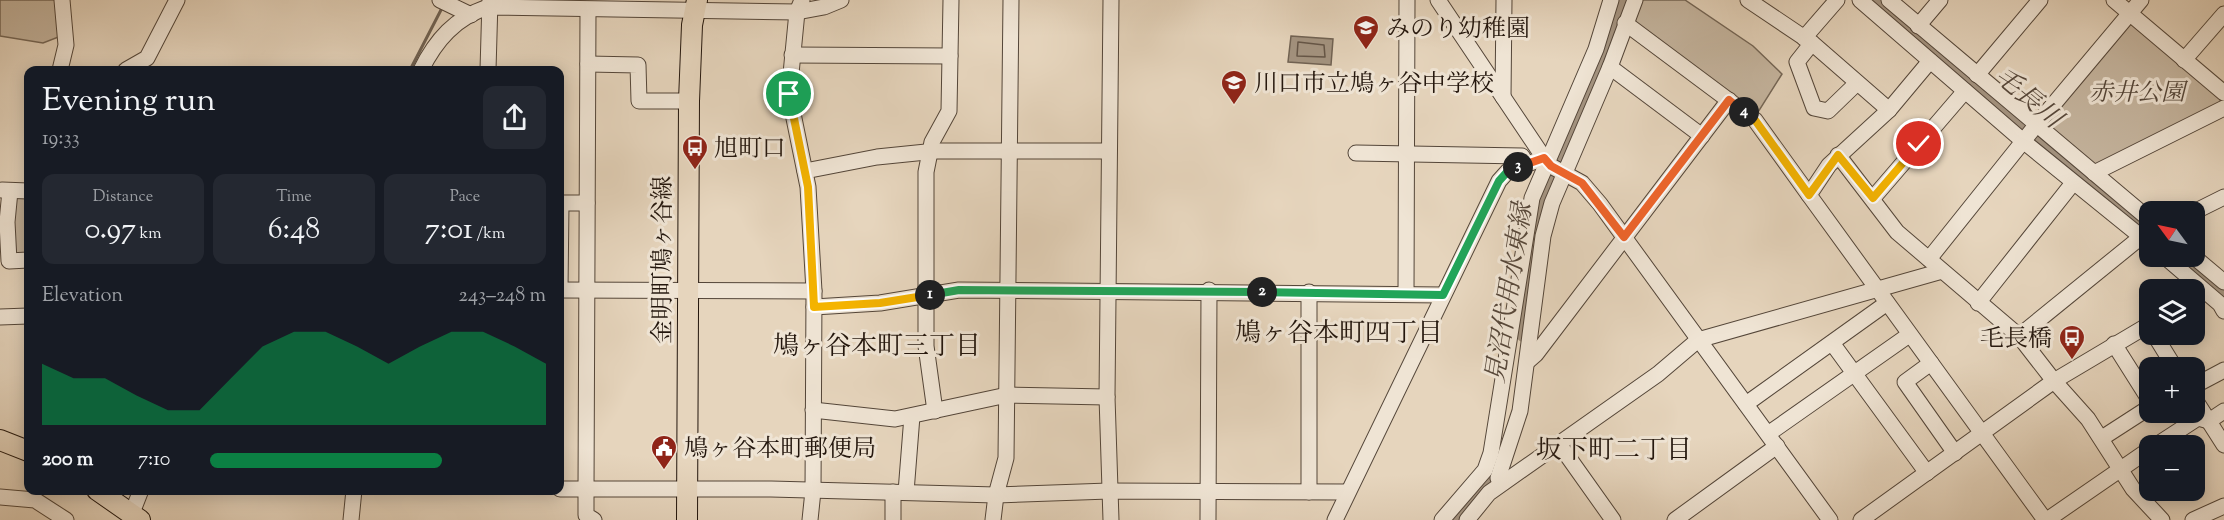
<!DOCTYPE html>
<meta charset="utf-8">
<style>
:root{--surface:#171b24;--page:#242831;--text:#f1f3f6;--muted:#9ea1a6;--accent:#0b8043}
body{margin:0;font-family:"Sorts Mill Goudy","Noto Serif JP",serif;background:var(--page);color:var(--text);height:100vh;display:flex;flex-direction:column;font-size:22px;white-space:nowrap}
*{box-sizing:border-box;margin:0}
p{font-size:20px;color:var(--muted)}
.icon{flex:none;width:33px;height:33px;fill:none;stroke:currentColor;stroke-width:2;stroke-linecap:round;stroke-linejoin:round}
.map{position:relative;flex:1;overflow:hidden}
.side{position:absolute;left:24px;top:66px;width:540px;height:429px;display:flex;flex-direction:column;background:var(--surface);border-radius:12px;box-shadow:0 3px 15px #0003}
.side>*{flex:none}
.needle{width:39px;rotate:303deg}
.controls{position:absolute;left:2139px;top:201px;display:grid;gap:12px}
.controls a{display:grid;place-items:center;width:66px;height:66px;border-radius:12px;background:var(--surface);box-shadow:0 3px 15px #0003;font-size:30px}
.pin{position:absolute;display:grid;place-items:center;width:51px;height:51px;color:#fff;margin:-26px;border:3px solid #fff;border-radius:50%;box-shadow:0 2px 6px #0007}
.km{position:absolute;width:30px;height:30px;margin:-15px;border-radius:50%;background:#222;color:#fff;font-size:16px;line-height:30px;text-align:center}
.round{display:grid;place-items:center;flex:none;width:63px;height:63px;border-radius:12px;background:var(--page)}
.head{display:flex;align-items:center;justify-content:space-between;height:102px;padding:0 18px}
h1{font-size:33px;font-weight:600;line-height:45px}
.figures{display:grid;grid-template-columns:repeat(3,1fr);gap:9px;height:102px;padding:6px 18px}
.figures div{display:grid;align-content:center;border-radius:12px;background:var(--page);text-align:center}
.figures b{font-size:30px;font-weight:600}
.figures small{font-size:16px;font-weight:400}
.figures p{font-size:16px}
.chart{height:168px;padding:12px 18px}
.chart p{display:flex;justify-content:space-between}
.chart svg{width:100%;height:108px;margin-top:6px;fill:var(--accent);opacity:.7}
ul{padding:0 18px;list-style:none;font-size:20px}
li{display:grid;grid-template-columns:96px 72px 1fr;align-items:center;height:45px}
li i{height:15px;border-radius:8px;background:var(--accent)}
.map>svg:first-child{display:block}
.green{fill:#c5b59f;stroke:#746656;stroke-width:1.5}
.water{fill:#a49481;stroke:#706253;stroke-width:1.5}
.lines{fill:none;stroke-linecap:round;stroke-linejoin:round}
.shore{stroke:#645547;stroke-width:1.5}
.stream{stroke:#706253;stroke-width:3}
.canal{stroke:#a49481;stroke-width:12}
.river{stroke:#a49481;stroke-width:20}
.minor-casing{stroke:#544639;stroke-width:17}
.major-casing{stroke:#23160d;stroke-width:22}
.minor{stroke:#efe4d4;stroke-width:15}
.major{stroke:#e6d5bd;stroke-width:20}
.split-1-casing{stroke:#fff;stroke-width:12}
.split-2-casing{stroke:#fff;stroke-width:12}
.split-3-casing{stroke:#fff;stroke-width:12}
.split-4-casing{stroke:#fff;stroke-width:12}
.split-5-casing{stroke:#fff;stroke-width:12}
.split-1{stroke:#f5b400;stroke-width:8}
.split-2{stroke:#22a559;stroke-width:8}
.split-3{stroke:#22a559;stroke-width:8}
.split-4{stroke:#f0652b;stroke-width:8}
.split-5{stroke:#f5b400;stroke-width:8}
.labels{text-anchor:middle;stroke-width:6;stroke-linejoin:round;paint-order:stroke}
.poi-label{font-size:24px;fill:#23160d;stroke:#efe4d4;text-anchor:start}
.park-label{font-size:24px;font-style:italic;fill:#544639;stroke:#efe4d4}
.street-label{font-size:24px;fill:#23160d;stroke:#efe4d4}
.water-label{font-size:26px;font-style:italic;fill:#57483b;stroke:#efe4d4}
.neighbourhood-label{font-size:26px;fill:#23160d;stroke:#efe4d4}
</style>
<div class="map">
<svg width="2224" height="520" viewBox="0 0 2224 520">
<rect width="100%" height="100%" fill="#e6d5bd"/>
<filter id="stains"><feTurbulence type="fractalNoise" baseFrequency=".00333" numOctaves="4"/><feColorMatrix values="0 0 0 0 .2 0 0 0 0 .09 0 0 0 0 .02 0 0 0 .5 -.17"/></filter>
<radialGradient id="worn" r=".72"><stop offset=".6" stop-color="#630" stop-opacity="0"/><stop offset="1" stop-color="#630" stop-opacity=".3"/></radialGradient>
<g class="green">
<polygon points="0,0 60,0 61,36 43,43 0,36"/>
<polygon points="1639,0 1685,0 1753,46 1782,74 1755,117 1632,22"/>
<polygon points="2128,24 2135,24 2221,97 2219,106 2099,165 2090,163 2048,127 2047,120"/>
<polygon points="28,194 28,257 16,257 11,223 14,196"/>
</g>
<polygon class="water" points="1291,36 1333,39 1331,65 1288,62"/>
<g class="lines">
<polygon class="shore" points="1298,42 1324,45 1325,57 1297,56"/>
<polyline class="stream" points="410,70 442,8"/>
<g class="canal">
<polyline points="1523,336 1530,267 1546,193 1587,101 1623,0"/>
<polyline points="1458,520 1486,486 1497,461"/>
</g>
<g class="river">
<polyline points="1874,0 2150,234"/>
<polyline points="2176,256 2224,298"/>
</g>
<defs>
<g id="minor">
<polyline points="440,0 471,15"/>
<polyline points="802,0 797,12 789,94 808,187 814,291 813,491 810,520"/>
<polyline points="1111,0 1107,397 1111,520"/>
<polyline points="1438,0 1544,158"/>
<polyline points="1748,0 1812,43 1889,110"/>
<polyline points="1860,0 2023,141 2150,244"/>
<polyline points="1889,0 2150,220"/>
<polyline points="2114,0 2224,93"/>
<polyline points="588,10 586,490 586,515 594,520"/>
<polyline points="1625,23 1755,120 1809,195"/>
<polyline points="1918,26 1940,0"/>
<polyline points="1804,38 1837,0"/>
<polyline points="1812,43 1797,62 1814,108 1828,111 1857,83"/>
<polyline points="792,55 950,56"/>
<polyline points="2184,60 2224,14"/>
<polyline points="1930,61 1889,110 1829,165 1809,195 2045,520"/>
<polyline points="588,64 638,65 639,101 689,101"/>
<polyline points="1610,67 1702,136"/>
<polyline points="60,70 66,45 62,0"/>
<polyline points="126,70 147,58 177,0"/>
<path d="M 421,70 C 436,40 455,18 488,7 L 797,12 L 824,7 L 841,0"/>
<polyline points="488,70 490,0"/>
<polyline points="1977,75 2040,0"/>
<polyline points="1503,97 1504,0"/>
<polyline points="1356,153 1522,156 1526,163"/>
<polyline points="1838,155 1897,232 2019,336 2054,381 2088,419 2133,489 2162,520"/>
<polyline points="805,171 877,157 936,151 1109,151"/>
<polyline points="2094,173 2224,108"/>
<polyline points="2,190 28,191"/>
<polyline points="10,191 7,222 9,261 28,260"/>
<polyline points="1873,198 1965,91"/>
<polyline points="2194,212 2224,197"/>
<polyline points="2164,256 2220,304 2224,311"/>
<polyline points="2193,256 2224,282"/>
<polyline points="1929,259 2037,124 2141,0"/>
<polyline points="560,290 814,291"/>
<polyline points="560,290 561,203 587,203"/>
<polyline points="1406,294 1407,0"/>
<polyline points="1978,303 2073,183"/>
<polyline points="814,307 880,303 959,290 1443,295"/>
<polyline points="0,317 28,316"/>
<polyline points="2154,334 2175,368"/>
<polyline points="2019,336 2141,237"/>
<polyline points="1832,343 1927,473"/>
<polyline points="2114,344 2150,401"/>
<polyline points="1528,361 1536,354 1729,100"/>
<polyline points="1931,363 1905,382 1955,453"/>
<polyline points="2194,386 2224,370"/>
<polyline points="2194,398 2224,445"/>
<polyline points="1746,404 1887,303"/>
<polyline points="813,410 895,419 1007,395 1107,397"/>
<polyline points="935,411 926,346 926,172 932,142 949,111 951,0"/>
<polyline points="1768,434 1909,335"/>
<polyline points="2102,438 2150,407"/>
<polyline points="1559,444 1613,520"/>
<polyline points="2155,446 2198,418 2209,421 2224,411"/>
<polyline points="1498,478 1520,411 1543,236 1552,203 1610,67 1635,0"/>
<polyline points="560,489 771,489 996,495 1109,491 1348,492"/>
<polyline points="906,492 912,416"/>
<polyline points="1309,492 1309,292"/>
<polyline points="0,497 35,500 66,520"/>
<polyline points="132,513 141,490"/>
<polyline points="351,520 354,490"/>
<polyline points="893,520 893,492"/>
<polyline points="993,520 996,495 1006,458 1011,0"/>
<polyline points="1208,520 1209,290"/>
<polyline points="1335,520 1499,181 1508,171 1544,158 1551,166 1582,183 1600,204 1830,520"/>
<polyline points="1442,520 1485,470 1491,453 1532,198 1596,49 1611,0"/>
<polyline points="1467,520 1489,493 1658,374 1698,340 1942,271"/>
<polyline points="1675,520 1777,446"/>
<polyline points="1861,520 2054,381 2150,324"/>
<polyline points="2047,520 2150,449"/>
<polyline points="2193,520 2224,506"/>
</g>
<g id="major">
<polyline points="0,440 28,451"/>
<polyline points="97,490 140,520"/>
<polyline points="687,520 689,101 692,25 697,0"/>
</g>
</defs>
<use href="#minor" class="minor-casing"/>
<use href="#major" class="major-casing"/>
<use href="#minor" class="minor"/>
<use href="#major" class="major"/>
</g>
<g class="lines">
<defs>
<polyline id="split-1" points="789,94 808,187 814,307 880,303 930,295"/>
<polyline id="split-2" points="930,295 959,290 1262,292"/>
<polyline id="split-3" points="1262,292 1443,295 1499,181 1508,171 1518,167"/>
<polyline id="split-4" points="1518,167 1544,158 1551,166 1582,183 1624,237 1729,100 1744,112"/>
<polyline id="split-5" points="1744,112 1755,120 1809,195 1838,155 1873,198 1919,144"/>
</defs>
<use href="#split-1" class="split-1-casing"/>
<use href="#split-2" class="split-2-casing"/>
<use href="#split-3" class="split-3-casing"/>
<use href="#split-4" class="split-4-casing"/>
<use href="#split-5" class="split-5-casing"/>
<use href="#split-1" class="split-1"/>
<use href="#split-2" class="split-2"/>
<use href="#split-3" class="split-3"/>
<use href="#split-4" class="split-4"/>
<use href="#split-5" class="split-5"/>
</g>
<defs>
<symbol id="school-pin" viewBox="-11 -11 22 30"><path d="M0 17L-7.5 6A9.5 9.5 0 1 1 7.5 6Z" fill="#8f2418" stroke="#efe4d4"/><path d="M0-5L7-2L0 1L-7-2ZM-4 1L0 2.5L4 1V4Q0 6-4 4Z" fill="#fff"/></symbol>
<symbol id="bus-pin" viewBox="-11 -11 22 30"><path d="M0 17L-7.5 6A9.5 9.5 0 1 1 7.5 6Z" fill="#8f2418" stroke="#efe4d4"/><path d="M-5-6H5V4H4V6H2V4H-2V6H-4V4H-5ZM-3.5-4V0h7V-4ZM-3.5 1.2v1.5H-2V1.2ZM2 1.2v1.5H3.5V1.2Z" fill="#fff"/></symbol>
<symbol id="civic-pin" viewBox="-11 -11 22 30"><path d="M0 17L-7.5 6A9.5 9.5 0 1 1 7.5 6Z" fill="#8f2418" stroke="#efe4d4"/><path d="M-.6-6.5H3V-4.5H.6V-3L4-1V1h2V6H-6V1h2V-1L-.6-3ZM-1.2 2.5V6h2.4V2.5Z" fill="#fff"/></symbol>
</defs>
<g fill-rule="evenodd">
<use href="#school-pin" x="1351" y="13" width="30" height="40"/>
<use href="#school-pin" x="1219" y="68" width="30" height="40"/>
<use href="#bus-pin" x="680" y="133" width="30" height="40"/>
<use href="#bus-pin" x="2057" y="323" width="30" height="40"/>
<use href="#civic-pin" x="649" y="433" width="30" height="40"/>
</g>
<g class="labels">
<g class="poi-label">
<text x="1386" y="36">みのり幼稚園</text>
<text x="1254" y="91">川口市立鳩ヶ谷中学校</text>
<text x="714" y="156">旭町口</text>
<text x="2052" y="346" text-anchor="end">毛長橋</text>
<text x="684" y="456">鳩ヶ谷本町郵便局</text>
</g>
<g class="park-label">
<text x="2137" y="100">赤井公園</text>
</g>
<g class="street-label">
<text transform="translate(662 260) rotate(-90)" y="8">金明町鳩ヶ谷線</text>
</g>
<g class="water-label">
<text transform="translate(2029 97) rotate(40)" y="9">毛長川</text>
<text transform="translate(1508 293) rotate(-81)" y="9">見沼代用水東縁</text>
</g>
<g class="neighbourhood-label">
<text x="1339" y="341">鳩ヶ谷本町四丁目</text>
<text x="877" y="354">鳩ヶ谷本町三丁目</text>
<text x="1614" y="458">坂下町二丁目</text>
</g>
</g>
<rect width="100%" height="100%" filter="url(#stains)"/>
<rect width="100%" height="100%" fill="url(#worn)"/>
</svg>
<div class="controls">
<a><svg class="needle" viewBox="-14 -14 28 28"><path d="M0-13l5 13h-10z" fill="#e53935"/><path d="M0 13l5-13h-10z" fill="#9ea1a6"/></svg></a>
<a><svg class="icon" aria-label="layers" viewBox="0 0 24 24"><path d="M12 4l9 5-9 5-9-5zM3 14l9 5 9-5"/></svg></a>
<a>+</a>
<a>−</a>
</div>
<div class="pin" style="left:789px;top:94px;background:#1e9e55"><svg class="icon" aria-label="arrive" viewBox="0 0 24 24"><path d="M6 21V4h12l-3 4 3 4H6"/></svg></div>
<div class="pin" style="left:1919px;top:144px;background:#d93025"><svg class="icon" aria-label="check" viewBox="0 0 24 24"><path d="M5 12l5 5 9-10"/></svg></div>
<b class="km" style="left:930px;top:295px">1</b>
<b class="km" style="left:1262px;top:292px">2</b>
<b class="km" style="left:1518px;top:167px">3</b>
<b class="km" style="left:1744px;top:112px">4</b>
<section class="side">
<div class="head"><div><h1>Evening run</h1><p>19:33</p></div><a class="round"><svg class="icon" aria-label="share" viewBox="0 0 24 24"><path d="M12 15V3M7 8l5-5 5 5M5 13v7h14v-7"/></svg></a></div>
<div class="figures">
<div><p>Distance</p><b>0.97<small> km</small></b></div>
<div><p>Time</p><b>6:48</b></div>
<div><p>Pace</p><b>7:01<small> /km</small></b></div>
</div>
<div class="chart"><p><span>Elevation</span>243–248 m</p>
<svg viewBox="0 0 160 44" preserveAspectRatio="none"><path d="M0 44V19L10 25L20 25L30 32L40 38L50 38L60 25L70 12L80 6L90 6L100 12L110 19L120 12L130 6L140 6L150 12L160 19V44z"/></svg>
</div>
<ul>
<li><b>200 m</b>7:10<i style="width:69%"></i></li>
</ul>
</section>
</div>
